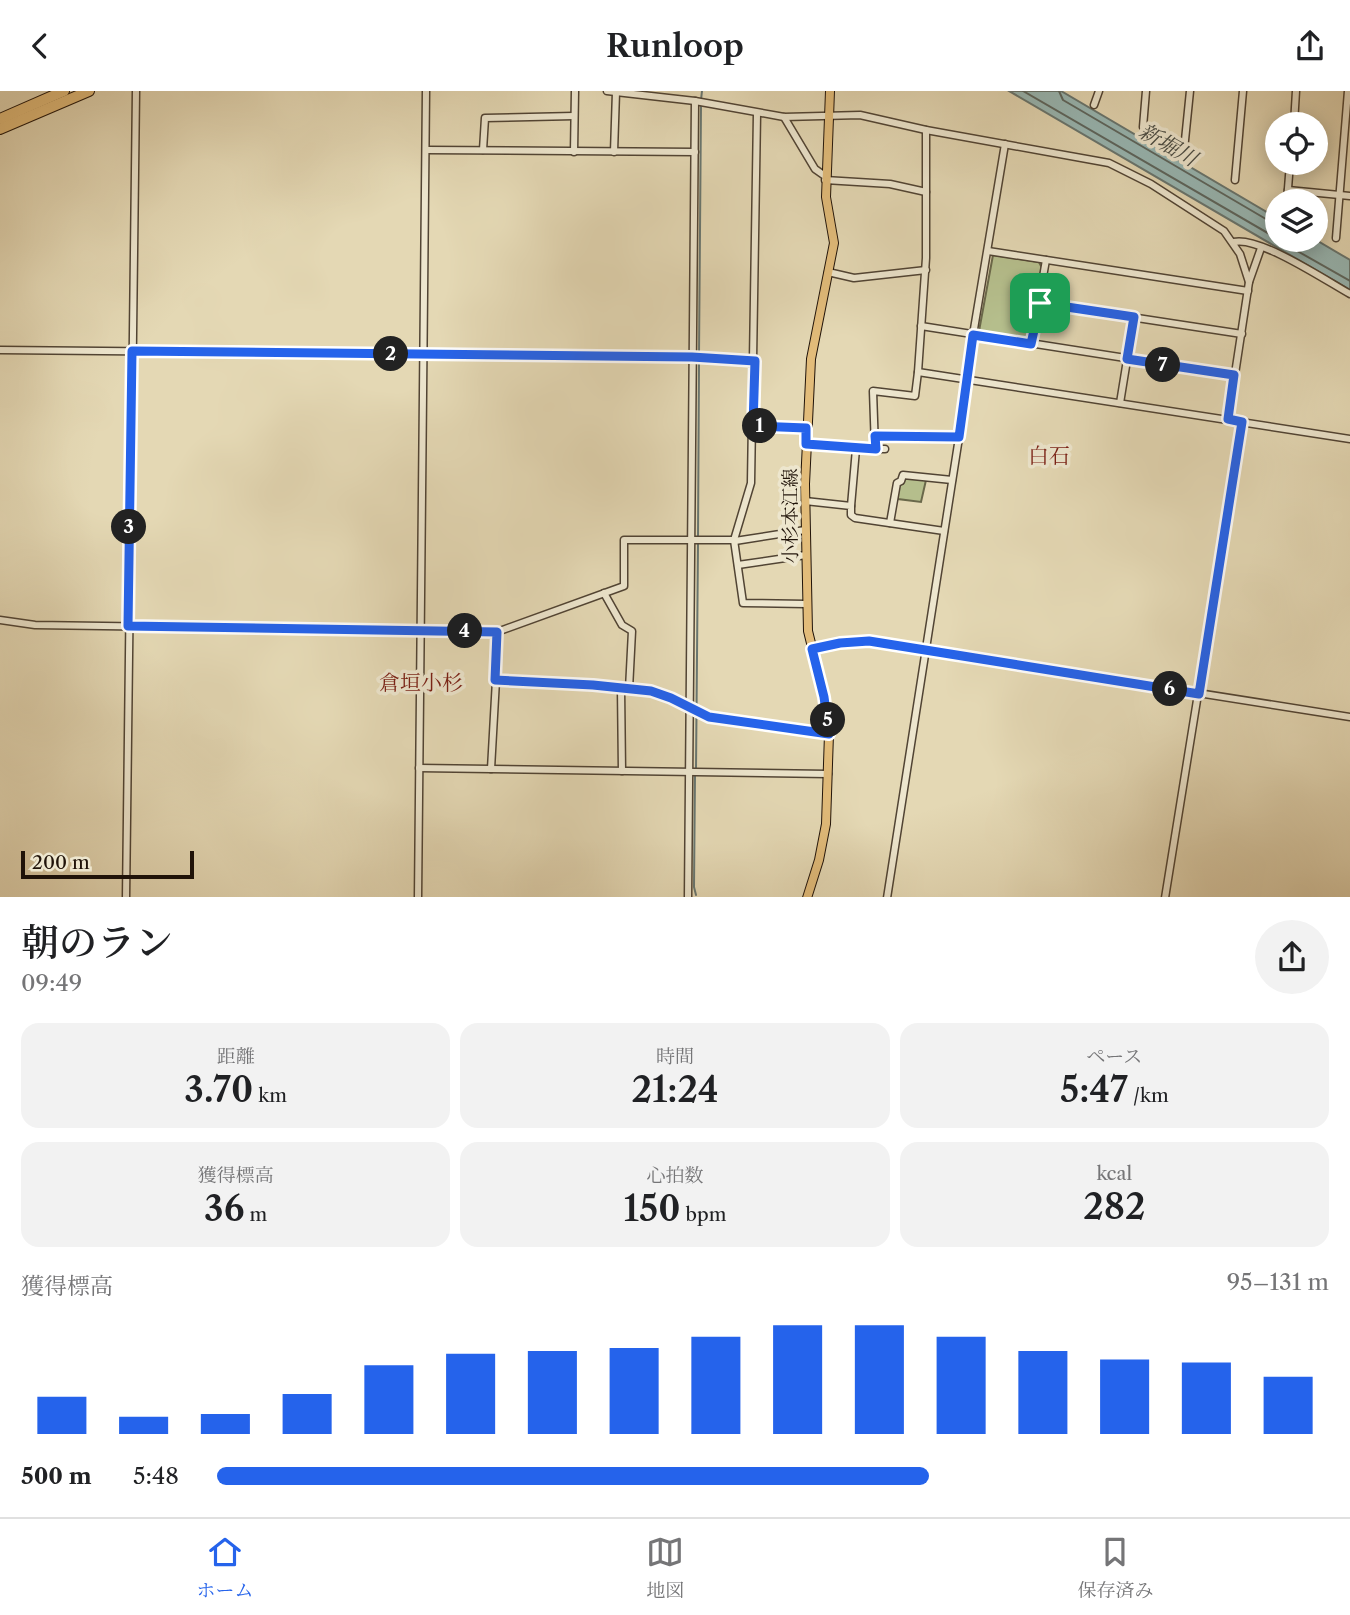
<!DOCTYPE html>
<html lang="ja">
<meta charset="utf-8">
<style>
:root{--surface:#fff;--page:#f2f2f2;--text:#202124;--muted:#757577;--line:#e0e0e0;--accent:#2563eb}
body{margin:0;font-family:"Libre Caslon Text","Noto Serif JP",serif;background:var(--page);color:var(--text);height:100vh;display:flex;flex-direction:column;font-size:26px;white-space:nowrap}
*{box-sizing:border-box;margin:0}
p{font-size:23px;color:var(--muted)}
.icon{flex:none;width:38px;height:38px;fill:none;stroke:currentColor;stroke-width:2;stroke-linecap:round;stroke-linejoin:round}
.map{position:relative;height:806px;overflow:hidden}
.side{display:flex;flex-direction:column;background:var(--surface);flex:1}
.side>*{flex:none}
.buttons{position:absolute;left:1265px;top:21px;display:grid;gap:14px}
.buttons a{display:grid;place-items:center;width:63px;height:63px;border-radius:50%;background:var(--surface);box-shadow:0 4px 18px #0003;font-size:35px}
.scale{position:absolute;left:21px;bottom:18px;width:173px;box-sizing:border-box;padding-left:7px;border:4px solid #201309;border-top:0;font-size:19px;line-height:24px;white-space:nowrap;color:#201309;-webkit-text-stroke:5px #ede6ce;paint-order:stroke}
.pin{position:absolute;display:grid;place-items:center;width:60px;height:60px;color:#fff;margin:-30px;border-radius:14px;box-shadow:0 4px 10px #0006}
.km{position:absolute;width:35px;height:35px;margin:-18px;border-radius:50%;background:#222;color:#fff;font-size:19px;line-height:35px;text-align:center}
.round{display:grid;place-items:center;flex:none;width:74px;height:74px;border-radius:37px;background:var(--page)}
.summary{display:flex;align-items:center;justify-content:space-between;height:119px;padding:0 21px}
h1{font-size:38px;font-weight:600;line-height:52px}
.metrics{display:grid;grid-template-columns:repeat(3,1fr);gap:10px;height:119px;padding:7px 21px}
.metrics div{display:grid;align-content:center;border-radius:18px;background:var(--page);text-align:center}
.metrics b{font-size:35px;font-weight:600}
.metrics small{font-size:19px;font-weight:400}
.metrics p{font-size:19px}
.chart{height:196px;padding:14px 21px}
.chart p{display:flex;justify-content:space-between}
.chart svg{width:100%;height:126px;margin-top:7px;stroke:var(--accent);stroke-width:6}
ul{padding:0 21px;list-style:none;font-size:23px}
li{display:grid;grid-template-columns:112px 84px 1fr;align-items:center;height:52px}
li i{height:18px;border-radius:9px;background:var(--accent)}
header{display:flex;justify-content:space-between;align-items:center;height:91px;padding:0 21px;background:var(--surface);font-size:32px;font-weight:600}
.menu{display:flex;justify-content:space-around;align-items:center;height:98px;border-top:2px solid var(--line);background:var(--surface);font-size:19px;color:var(--muted)}
.menu a{display:grid;justify-items:center;gap:4px}
.menu .current{color:var(--accent)}
.map>svg:first-child{display:block}
.green{fill:#b5be8c;stroke:#6a684a;stroke-width:2}
.water{fill:#98b8b5;stroke:#687670;stroke-width:2}
.lines{fill:none;stroke-linecap:round;stroke-linejoin:round}
.shore{stroke:#5c665f;stroke-width:2}
.stream{stroke:#687670;stroke-width:2}
.minor-casing{stroke:#514434;stroke-width:9}
.major-casing{stroke:#201309;stroke-width:10}
.highway-casing{stroke:#201309;stroke-width:12}
.minor{stroke:#ede6ce;stroke-width:6}
.major{stroke:#e2bc7a;stroke-width:8}
.highway{stroke:#e2bc7a;stroke-width:10}
.route-casing{stroke:#fff;stroke-width:14}
.route{stroke:#2563eb;stroke-width:9}
.labels{text-anchor:middle;stroke-width:7;stroke-linejoin:round;paint-order:stroke}
.street-label{font-size:19px;fill:#201309;stroke:#ede6ce}
.water-label{font-size:21px;font-style:italic;fill:#4a4d45;stroke:#ede6ce}
.neighbourhood-label{font-size:21px;fill:#7a1f14;stroke:#ede6ce}
</style>
<header><svg class="icon" aria-label="back" viewBox="0 0 24 24"><path d="M15 5l-7 7 7 7"/></svg>Runloop<svg class="icon" aria-label="share" viewBox="0 0 24 24"><path d="M12 15V3M7 8l5-5 5 5M5 13v7h14v-7"/></svg></header>
<div class="map">
<svg width="1350" height="807" viewBox="0 0 1350 807">
<rect width="100%" height="100%" fill="#e4d8b4"/>
<filter id="stains"><feTurbulence type="fractalNoise" baseFrequency=".00286" numOctaves="4"/><feColorMatrix values="0 0 0 0 .2 0 0 0 0 .09 0 0 0 0 .02 0 0 0 .5 -.17"/></filter>
<radialGradient id="worn" r=".72"><stop offset=".6" stop-color="#630" stop-opacity="0"/><stop offset="1" stop-color="#630" stop-opacity=".3"/></radialGradient>
<g class="green">
<polygon points="993,164 1039,171 1042,177 1030,247 1027,249 979,240"/>
<polygon points="904,386 926,389 921,411 898,408 898,394 903,393"/>
</g>
<polygon class="water" points="1009,0 1061,0 1277,127 1278,149 1316,149 1350,169 1350,199"/>
<g class="lines">
<g class="shore">
<polyline points="1023,0 1278,148"/>
<polyline points="1059,0 1063,9 1271,131 1278,132"/>
<polyline points="1278,149 1350,190"/>
</g>
<g class="stream">
<polyline points="701,9 702,0"/>
<polyline points="699,265 701,15"/>
<polyline points="698,447 699,271"/>
<polyline points="696,678 698,453"/>
<polyline points="695,684 694,796 696,804"/>
</g>
<defs>
<g id="minor">
<polyline points="607,0 695,10 784,26 860,24 926,39 1109,72 1151,93 1224,140 1240,163 1249,191 1228,329"/>
<polyline points="1094,14 1099,0"/>
<polyline points="757,23 751,392 734,449 743,512 806,513"/>
<polyline points="784,26 815,78 825,85"/>
<polyline points="1294,33 1296,0"/>
<polyline points="1143,36 1146,0"/>
<polyline points="926,39 926,167 918,281 1350,348"/>
<polyline points="426,59 695,61"/>
<polyline points="483,59 485,27 574,25"/>
<polyline points="1184,59 1190,0"/>
<polyline points="574,61 575,0"/>
<polyline points="614,61 616,1"/>
<polyline points="825,89 890,93 926,101"/>
<polyline points="1235,89 1243,0"/>
<polyline points="1288,99 1350,105"/>
<polyline points="1287,110 1290,72"/>
<polyline points="1336,147 1348,0"/>
<path d="M 1234,151 C 1259,145 1325,189 1350,203"/>
<polyline points="988,160 1248,200"/>
<polyline points="828,181 854,187 926,179"/>
<polyline points="1249,191 1261,157"/>
<polyline points="1039,212 1242,243"/>
<polyline points="921,235 1234,284"/>
<polyline points="1031,253 1046,169"/>
<polyline points="0,259 692,266 755,270"/>
<polyline points="1120,312 1134,226"/>
<polyline points="753,335 806,337"/>
<polyline points="875,345 959,346"/>
<polyline points="805,353 856,358 851,415"/>
<polyline points="856,358 885,358"/>
<polyline points="875,358 873,300 915,305 918,281"/>
<polyline points="805,410 851,415 851,424 855,427 944,440"/>
<polyline points="890,432 897,392 901,390 903,384 952,389"/>
<polyline points="735,450 805,439"/>
<polyline points="738,474 806,464"/>
<polyline points="604,502 622,534 632,540 629,598"/>
<polyline points="0,529 35,534 497,541 624,495 624,449 734,449"/>
<polyline points="497,541 495,589 592,594 651,600 671,607 709,626 829,643"/>
<polyline points="812,558 840,552 869,550 1350,626"/>
<polyline points="621,597 622,680"/>
<polyline points="419,677 491,678 496,589"/>
<polyline points="491,678 828,683"/>
<polyline points="126,807 136,0"/>
<polyline points="418,807 426,0"/>
<polyline points="688,807 695,10"/>
<polyline points="887,807 968,289 973,244 1005,53"/>
<polyline points="1165,807 1242,331"/>
</g>
<polyline id="major" points="807,807 819,769 826,733 829,643 824,605 808,540 805,393 811,268 834,152 826,106 830,0"/>
<g id="highway">
<polyline points="0,28 64,0"/>
<polyline points="0,38 89,0"/>
</g>
</defs>
<use href="#minor" class="minor-casing"/>
<use href="#major" class="major-casing"/>
<use href="#highway" class="highway-casing"/>
<use href="#minor" class="minor"/>
<use href="#major" class="major"/>
<use href="#highway" class="highway"/>
</g>
<g class="lines">
<defs>
<polygon id="route" points="1040,212 1134,226 1127,268 1234,284 1228,328 1242,331 1199,603 869,550 840,552 812,558 824,606 829,643 709,626 671,607 651,600 593,594 495,589 497,541 128,535 132,260 692,266 755,270 753,335 806,337 806,353 876,358 875,345 959,346 973,244 1031,253"/>
</defs>
<use href="#route" class="route-casing"/>
<use href="#route" class="route"/>
</g>
<g class="labels">
<g class="street-label">
<text transform="translate(790 425) rotate(-90)" y="7">小杉本江線</text>
</g>
<g class="water-label">
<text transform="translate(1168 54) rotate(30)" y="7">新堀川</text>
</g>
<g class="neighbourhood-label">
<text x="1049" y="372">白石</text>
<text x="421" y="599">倉垣小杉</text>
</g>
</g>
<rect width="100%" height="100%" filter="url(#stains)"/>
<rect width="100%" height="100%" fill="url(#worn)"/>
</svg>
<div class="buttons">
<a><svg class="icon" aria-label="locate" viewBox="0 0 24 24"><circle cx="12" cy="12" r="6"/><path d="M12 2v4M12 18v4M2 12h4M18 12h4"/></svg></a>
<a><svg class="icon" aria-label="layers" viewBox="0 0 24 24"><path d="M12 4l9 5-9 5-9-5zM3 14l9 5 9-5"/></svg></a>
</div>
<div class="scale">200 m</div>
<div class="pin" style="left:1040px;top:212px;background:#1e9e55"><svg class="icon" aria-label="arrive" viewBox="0 0 24 24"><path d="M6 21V4h12l-3 4 3 4H6"/></svg></div>
<b class="km" style="left:760px;top:335px">1</b>
<b class="km" style="left:391px;top:263px">2</b>
<b class="km" style="left:129px;top:436px">3</b>
<b class="km" style="left:465px;top:540px">4</b>
<b class="km" style="left:828px;top:629px">5</b>
<b class="km" style="left:1170px;top:598px">6</b>
<b class="km" style="left:1163px;top:274px">7</b>
</div>
<section class="side">
<div class="summary"><div><h1>朝のラン</h1><p>09:49</p></div><a class="round"><svg class="icon" aria-label="share" viewBox="0 0 24 24"><path d="M12 15V3M7 8l5-5 5 5M5 13v7h14v-7"/></svg></a></div>
<div class="metrics">
<div><p>距離</p><b>3.70<small> km</small></b></div>
<div><p>時間</p><b>21:24</b></div>
<div><p>ペース</p><b>5:47<small> /km</small></b></div>
</div>
<div class="metrics">
<div><p>獲得標高</p><b>36<small> m</small></b></div>
<div><p>心拍数</p><b>150<small> bpm</small></b></div>
<div><p>kcal</p><b>282</b></div>
</div>
<div class="chart"><p><span>獲得標高</span>95–131 m</p>
<svg viewBox="0 0 160 44" preserveAspectRatio="none"><path d="M5 44V31M15 44V38M25 44V37M35 44V30M45 44V20M55 44V16M65 44V15M75 44V14M85 44V10M95 44V6M105 44V6M115 44V10M125 44V15M135 44V18M145 44V19M155 44V24"/></svg>
</div>
<ul>
<li><b>500 m</b>5:48<i style="width:64%"></i></li>
</ul>
</section>
<nav class="menu">
<a class="current"><svg class="icon" aria-label="home" viewBox="0 0 24 24"><path d="M3 11l9-7 9 7M6 9v11h12V9"/></svg>ホーム</a>
<a><svg class="icon" aria-label="map" viewBox="0 0 24 24"><path d="M3 6l6-2 6 2 6-2v14l-6 2-6-2-6 2zM9 4v14M15 6v14"/></svg>地図</a>
<a><svg class="icon" aria-label="saved" viewBox="0 0 24 24"><path d="M7 4h10v16l-5-4-5 4z"/></svg>保存済み</a>
</nav>
